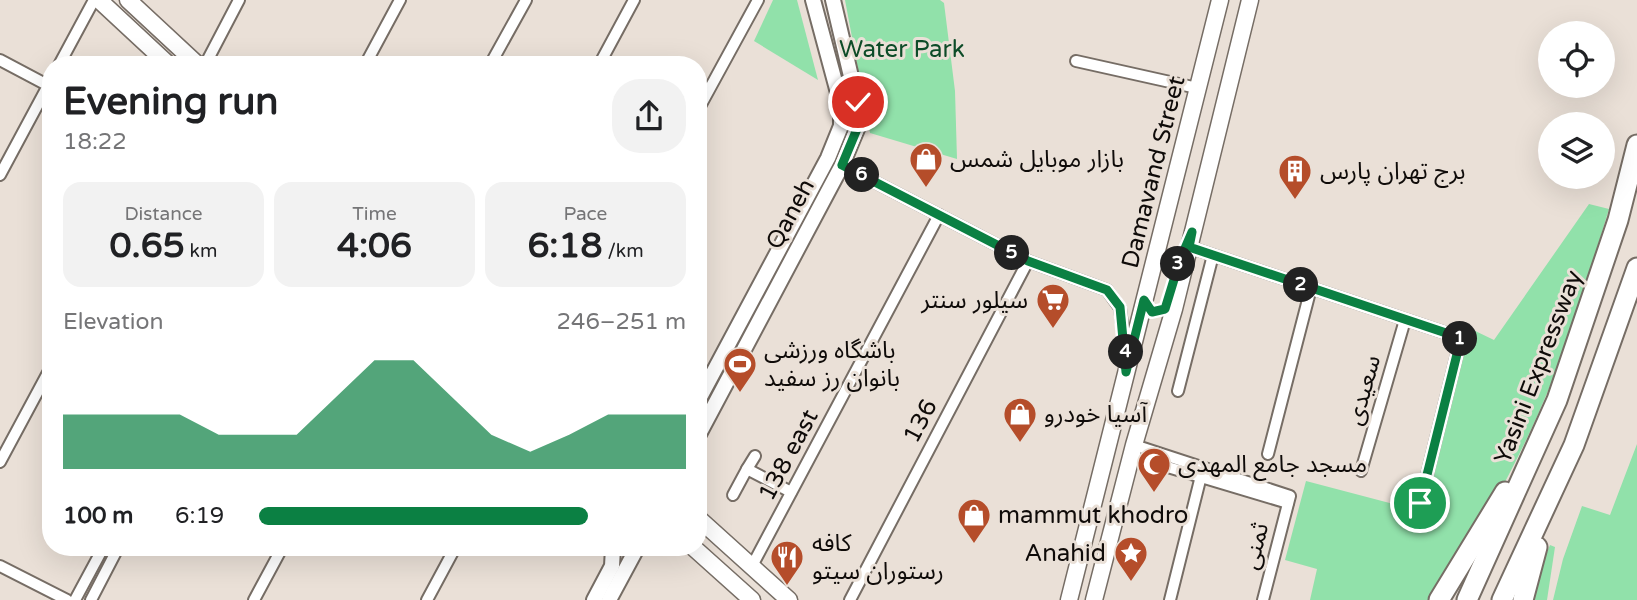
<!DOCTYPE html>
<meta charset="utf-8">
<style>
:root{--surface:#fff;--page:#f2f2f2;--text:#202124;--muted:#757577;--accent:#0b8043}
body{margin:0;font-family:"Varela Round","Noto Sans Arabic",sans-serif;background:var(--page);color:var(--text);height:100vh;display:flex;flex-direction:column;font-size:26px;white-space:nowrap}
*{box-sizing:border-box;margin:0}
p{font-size:23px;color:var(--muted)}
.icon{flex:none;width:38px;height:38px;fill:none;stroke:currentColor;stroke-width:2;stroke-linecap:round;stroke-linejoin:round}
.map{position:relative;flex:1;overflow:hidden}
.panel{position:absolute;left:42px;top:56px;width:665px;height:500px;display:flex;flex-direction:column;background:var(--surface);border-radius:28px;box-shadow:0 7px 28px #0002}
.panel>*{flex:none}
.buttons{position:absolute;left:1538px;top:21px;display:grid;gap:14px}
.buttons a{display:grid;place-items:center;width:77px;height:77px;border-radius:50%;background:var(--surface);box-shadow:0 7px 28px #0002;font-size:35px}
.pin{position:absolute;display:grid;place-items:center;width:60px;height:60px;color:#fff;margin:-30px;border:4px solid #fff;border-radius:50%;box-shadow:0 2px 7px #0007}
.km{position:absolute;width:35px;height:35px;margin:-18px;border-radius:50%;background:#222;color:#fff;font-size:19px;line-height:35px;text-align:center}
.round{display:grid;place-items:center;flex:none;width:74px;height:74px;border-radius:28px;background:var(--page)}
.summary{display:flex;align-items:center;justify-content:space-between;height:119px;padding:0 21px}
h1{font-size:38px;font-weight:700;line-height:52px}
.figures{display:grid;grid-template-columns:repeat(3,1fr);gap:10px;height:119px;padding:7px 21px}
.figures div{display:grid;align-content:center;border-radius:18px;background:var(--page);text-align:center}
.figures b{font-size:35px;font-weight:700}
.figures small{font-size:19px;font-weight:400}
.figures p{font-size:19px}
.chart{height:196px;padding:14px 21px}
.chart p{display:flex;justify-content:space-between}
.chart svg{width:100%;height:126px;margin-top:7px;fill:var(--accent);opacity:.7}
ul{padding:0 21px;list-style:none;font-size:23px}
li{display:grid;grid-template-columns:112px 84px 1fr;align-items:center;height:52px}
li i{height:18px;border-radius:9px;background:var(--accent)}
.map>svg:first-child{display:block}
.green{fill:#91e1aa}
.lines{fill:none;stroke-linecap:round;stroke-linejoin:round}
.street-casing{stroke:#766d65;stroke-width:14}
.secondary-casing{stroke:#766d65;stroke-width:18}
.primary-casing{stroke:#766d65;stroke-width:19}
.highway-casing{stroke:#766d65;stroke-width:23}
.street{stroke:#fff;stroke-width:10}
.secondary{stroke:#fff;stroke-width:14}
.primary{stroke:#fff;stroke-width:16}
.highway{stroke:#fff;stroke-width:19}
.route-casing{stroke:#fff;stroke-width:14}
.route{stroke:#0b8043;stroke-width:9}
.labels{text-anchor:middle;stroke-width:6;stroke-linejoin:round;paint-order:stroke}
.park-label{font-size:24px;fill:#0d4c28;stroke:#eae0d7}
.poi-label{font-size:24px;fill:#0f0b09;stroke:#eae0d7;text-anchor:start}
.street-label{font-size:24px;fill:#0f0b09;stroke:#eae0d7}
</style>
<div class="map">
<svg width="1637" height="600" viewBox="0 0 1637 600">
<rect width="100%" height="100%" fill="#eae0d7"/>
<g class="green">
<polygon points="773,0 797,0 818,80 754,41"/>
<polygon points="845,0 940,0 944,3 955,91 957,159 870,133"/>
<path d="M 1589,204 L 1609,209 C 1588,277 1568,347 1539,412 C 1510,478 1474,539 1436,600 L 1310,600 L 1317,569 L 1285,560 L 1306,481 L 1420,511 L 1469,328 L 1494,340 Z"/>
<polygon points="1637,444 1637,600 1553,600 1563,559 1582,506 1610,515"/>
<polygon points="1550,545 1555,547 1547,600 1527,600"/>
</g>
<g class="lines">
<defs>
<g id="street">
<polyline points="0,60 51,87"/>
<polyline points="1076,61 1197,88"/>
<polyline points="59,65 94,0"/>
<polyline points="205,65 239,0"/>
<polyline points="365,65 400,0"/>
<polyline points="490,65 526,0"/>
<polyline points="599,65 634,0"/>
<polyline points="698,110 758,0"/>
<polyline points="842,165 1028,261 1107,290 1120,308 1126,356"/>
<polyline points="0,175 51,80"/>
<polyline points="1189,247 1461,338 1420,503"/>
<polyline points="1178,391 1213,255"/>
<polyline points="1134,445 1290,496 1263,600"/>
<polyline points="1268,454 1311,288"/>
<polyline points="755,456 747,469 791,492"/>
<polyline points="1131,456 1288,503"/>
<polyline points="0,462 51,367"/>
<polyline points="1361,471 1405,320"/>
<polyline points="733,495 747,469"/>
<polyline points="0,566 67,600"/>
<polyline points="752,566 939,215"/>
<polyline points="75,600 103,548"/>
<polyline points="91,600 118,548"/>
<polyline points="254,600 282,548"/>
<polyline points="427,600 455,548"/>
<polyline points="850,600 1028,261"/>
<polyline points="1170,600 1202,472"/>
</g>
<g id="secondary">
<polyline points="698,401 828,158 841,126 841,104 813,0"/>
<polyline points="698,436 842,165 857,129 857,102 833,0"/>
<polyline points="594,600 612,566 613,548"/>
<polyline points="609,600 637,548"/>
</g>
<g id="primary">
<polyline points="99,0 169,65"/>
<polyline points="128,0 198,65"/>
<polyline points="698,518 789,600"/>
<polyline points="694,548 752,600"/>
<polyline points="1069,600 1220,0"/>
<polyline points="1094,600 1134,445 1174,309 1250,0"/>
</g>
<g id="highway">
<polyline points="1439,600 1505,492"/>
<polyline points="1467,600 1557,400 1618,220 1637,145"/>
<polyline points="1502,600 1574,445 1637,268"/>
<polyline points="1523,600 1537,547"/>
</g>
</defs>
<use href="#street" class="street-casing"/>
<use href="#secondary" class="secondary-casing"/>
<use href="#primary" class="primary-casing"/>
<use href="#highway" class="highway-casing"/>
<use href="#street" class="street"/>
<use href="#secondary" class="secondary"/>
<use href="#primary" class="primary"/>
<use href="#highway" class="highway"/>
</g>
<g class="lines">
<defs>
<polyline id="route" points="858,102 857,129 842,165 1028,261 1107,290 1120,307 1126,372 1144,300 1152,312 1165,309 1180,260 1192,232 1189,247 1461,338 1420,503"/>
</defs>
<use href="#route" class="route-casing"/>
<use href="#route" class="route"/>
</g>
<defs>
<symbol id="shop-pin" viewBox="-11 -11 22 30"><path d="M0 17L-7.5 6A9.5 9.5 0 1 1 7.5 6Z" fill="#b54d2a" stroke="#eae0d7"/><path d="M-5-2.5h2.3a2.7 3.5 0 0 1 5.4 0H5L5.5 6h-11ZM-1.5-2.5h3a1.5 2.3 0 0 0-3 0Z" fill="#fff"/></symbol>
<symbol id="building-pin" viewBox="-11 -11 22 30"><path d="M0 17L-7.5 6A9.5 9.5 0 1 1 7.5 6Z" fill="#b54d2a" stroke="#eae0d7"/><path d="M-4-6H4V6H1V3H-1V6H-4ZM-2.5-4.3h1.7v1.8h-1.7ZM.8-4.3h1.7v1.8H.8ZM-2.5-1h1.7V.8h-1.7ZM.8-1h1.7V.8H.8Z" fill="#fff"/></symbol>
<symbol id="supermarket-pin" viewBox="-11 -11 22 30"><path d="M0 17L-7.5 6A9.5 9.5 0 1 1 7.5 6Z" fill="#b54d2a" stroke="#eae0d7"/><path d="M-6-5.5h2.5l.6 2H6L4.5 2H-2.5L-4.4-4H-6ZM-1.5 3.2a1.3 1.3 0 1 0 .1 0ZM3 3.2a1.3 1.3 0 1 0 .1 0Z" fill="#fff"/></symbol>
<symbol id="stadium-pin" viewBox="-11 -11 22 30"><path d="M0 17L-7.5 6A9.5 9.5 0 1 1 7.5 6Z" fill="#b54d2a" stroke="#eae0d7"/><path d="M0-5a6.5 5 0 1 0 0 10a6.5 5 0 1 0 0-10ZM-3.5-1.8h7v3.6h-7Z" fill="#fff"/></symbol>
<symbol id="mosque-pin" viewBox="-11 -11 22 30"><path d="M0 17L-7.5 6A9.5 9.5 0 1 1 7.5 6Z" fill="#b54d2a" stroke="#eae0d7"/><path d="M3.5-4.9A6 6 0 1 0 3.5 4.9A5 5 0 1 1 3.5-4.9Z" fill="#fff"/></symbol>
<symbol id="sight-pin" viewBox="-11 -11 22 30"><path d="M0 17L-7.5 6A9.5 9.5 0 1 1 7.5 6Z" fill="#b54d2a" stroke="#eae0d7"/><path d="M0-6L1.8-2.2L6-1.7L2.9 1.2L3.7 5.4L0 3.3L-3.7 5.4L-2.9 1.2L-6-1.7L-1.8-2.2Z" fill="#fff"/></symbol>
<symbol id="restaurant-pin" viewBox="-11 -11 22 30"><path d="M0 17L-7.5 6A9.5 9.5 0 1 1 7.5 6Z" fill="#b54d2a" stroke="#eae0d7"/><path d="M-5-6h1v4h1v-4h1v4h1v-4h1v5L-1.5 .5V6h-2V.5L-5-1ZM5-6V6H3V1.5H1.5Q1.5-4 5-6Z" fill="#fff"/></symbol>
</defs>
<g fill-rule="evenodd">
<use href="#shop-pin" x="907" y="140" width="38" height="52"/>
<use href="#building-pin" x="1276" y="152" width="38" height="52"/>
<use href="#supermarket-pin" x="1034" y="281" width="38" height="52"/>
<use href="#stadium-pin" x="721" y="345" width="38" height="52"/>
<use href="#shop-pin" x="1001" y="395" width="38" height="52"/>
<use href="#mosque-pin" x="1135" y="445" width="38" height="52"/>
<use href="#shop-pin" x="955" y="496" width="38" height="52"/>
<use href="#sight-pin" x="1112" y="534" width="38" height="52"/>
<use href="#restaurant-pin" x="768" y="538" width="38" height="52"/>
</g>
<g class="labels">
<g class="park-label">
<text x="902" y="57">Water Park</text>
</g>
<g class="poi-label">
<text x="950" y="167">بازار موبایل شمس</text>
<text x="1320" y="179">برج تهران پارس</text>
<text x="1028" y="308" text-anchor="end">سیلور سنتر</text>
<text x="764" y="358">باشگاه ورزشی<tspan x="764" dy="28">بانوان رز سفید</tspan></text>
<text x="1044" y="422">آسیا خودرو</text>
<text x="1178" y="472">مسجد جامع المهدی</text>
<text x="998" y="523">mammut khodro</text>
<text x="812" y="551">کافه<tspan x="812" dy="28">رستوران سیتو</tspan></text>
<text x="1106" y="561" text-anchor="end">Anahid</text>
</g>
<g class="street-label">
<text transform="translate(1153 172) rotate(-76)" y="8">Damavand Street</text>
<text transform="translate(790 214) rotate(-62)" y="8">Qaneh</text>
<text transform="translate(1538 367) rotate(-69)" y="8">Yasini Expressway</text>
<text transform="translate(1363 390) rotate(-74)" y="8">سعیدی</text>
<text transform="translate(920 421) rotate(-62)" y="8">136</text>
<text transform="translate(788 455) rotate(-62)" y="8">138 east</text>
<text transform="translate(1255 546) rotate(-76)" y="8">ثمنی</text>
</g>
</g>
</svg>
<div class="buttons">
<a><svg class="icon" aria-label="locate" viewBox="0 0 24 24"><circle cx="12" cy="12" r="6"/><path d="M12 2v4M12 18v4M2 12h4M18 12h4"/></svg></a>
<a><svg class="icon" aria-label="layers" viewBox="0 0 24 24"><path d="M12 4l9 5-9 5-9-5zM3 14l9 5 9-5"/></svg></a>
</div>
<div class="pin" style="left:1420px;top:503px;background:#1e9e55"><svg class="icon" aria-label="arrive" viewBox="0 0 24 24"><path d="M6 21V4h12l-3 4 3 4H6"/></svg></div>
<div class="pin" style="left:858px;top:102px;background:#d93025"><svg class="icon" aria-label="check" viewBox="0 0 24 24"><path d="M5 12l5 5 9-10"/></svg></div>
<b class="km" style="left:1460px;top:339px">1</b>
<b class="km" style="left:1301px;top:285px">2</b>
<b class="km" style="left:1178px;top:264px">3</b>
<b class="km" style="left:1126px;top:352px">4</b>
<b class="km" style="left:1012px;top:253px">5</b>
<b class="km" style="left:862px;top:175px">6</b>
<section class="panel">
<div class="summary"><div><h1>Evening run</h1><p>18:22</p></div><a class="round"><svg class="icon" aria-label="share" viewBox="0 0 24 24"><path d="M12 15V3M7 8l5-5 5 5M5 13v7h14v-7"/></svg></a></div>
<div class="figures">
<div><p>Distance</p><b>0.65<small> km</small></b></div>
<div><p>Time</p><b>4:06</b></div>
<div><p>Pace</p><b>6:18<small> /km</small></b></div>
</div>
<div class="chart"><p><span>Elevation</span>246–251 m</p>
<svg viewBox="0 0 160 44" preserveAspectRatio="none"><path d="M0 44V25L10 25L20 25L30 25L40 32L50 32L60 32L70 19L80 6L90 6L100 19L110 32L120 38L130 32L140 25L150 25L160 25V44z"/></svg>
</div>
<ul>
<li><b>100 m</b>6:19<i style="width:77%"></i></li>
</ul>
</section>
</div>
